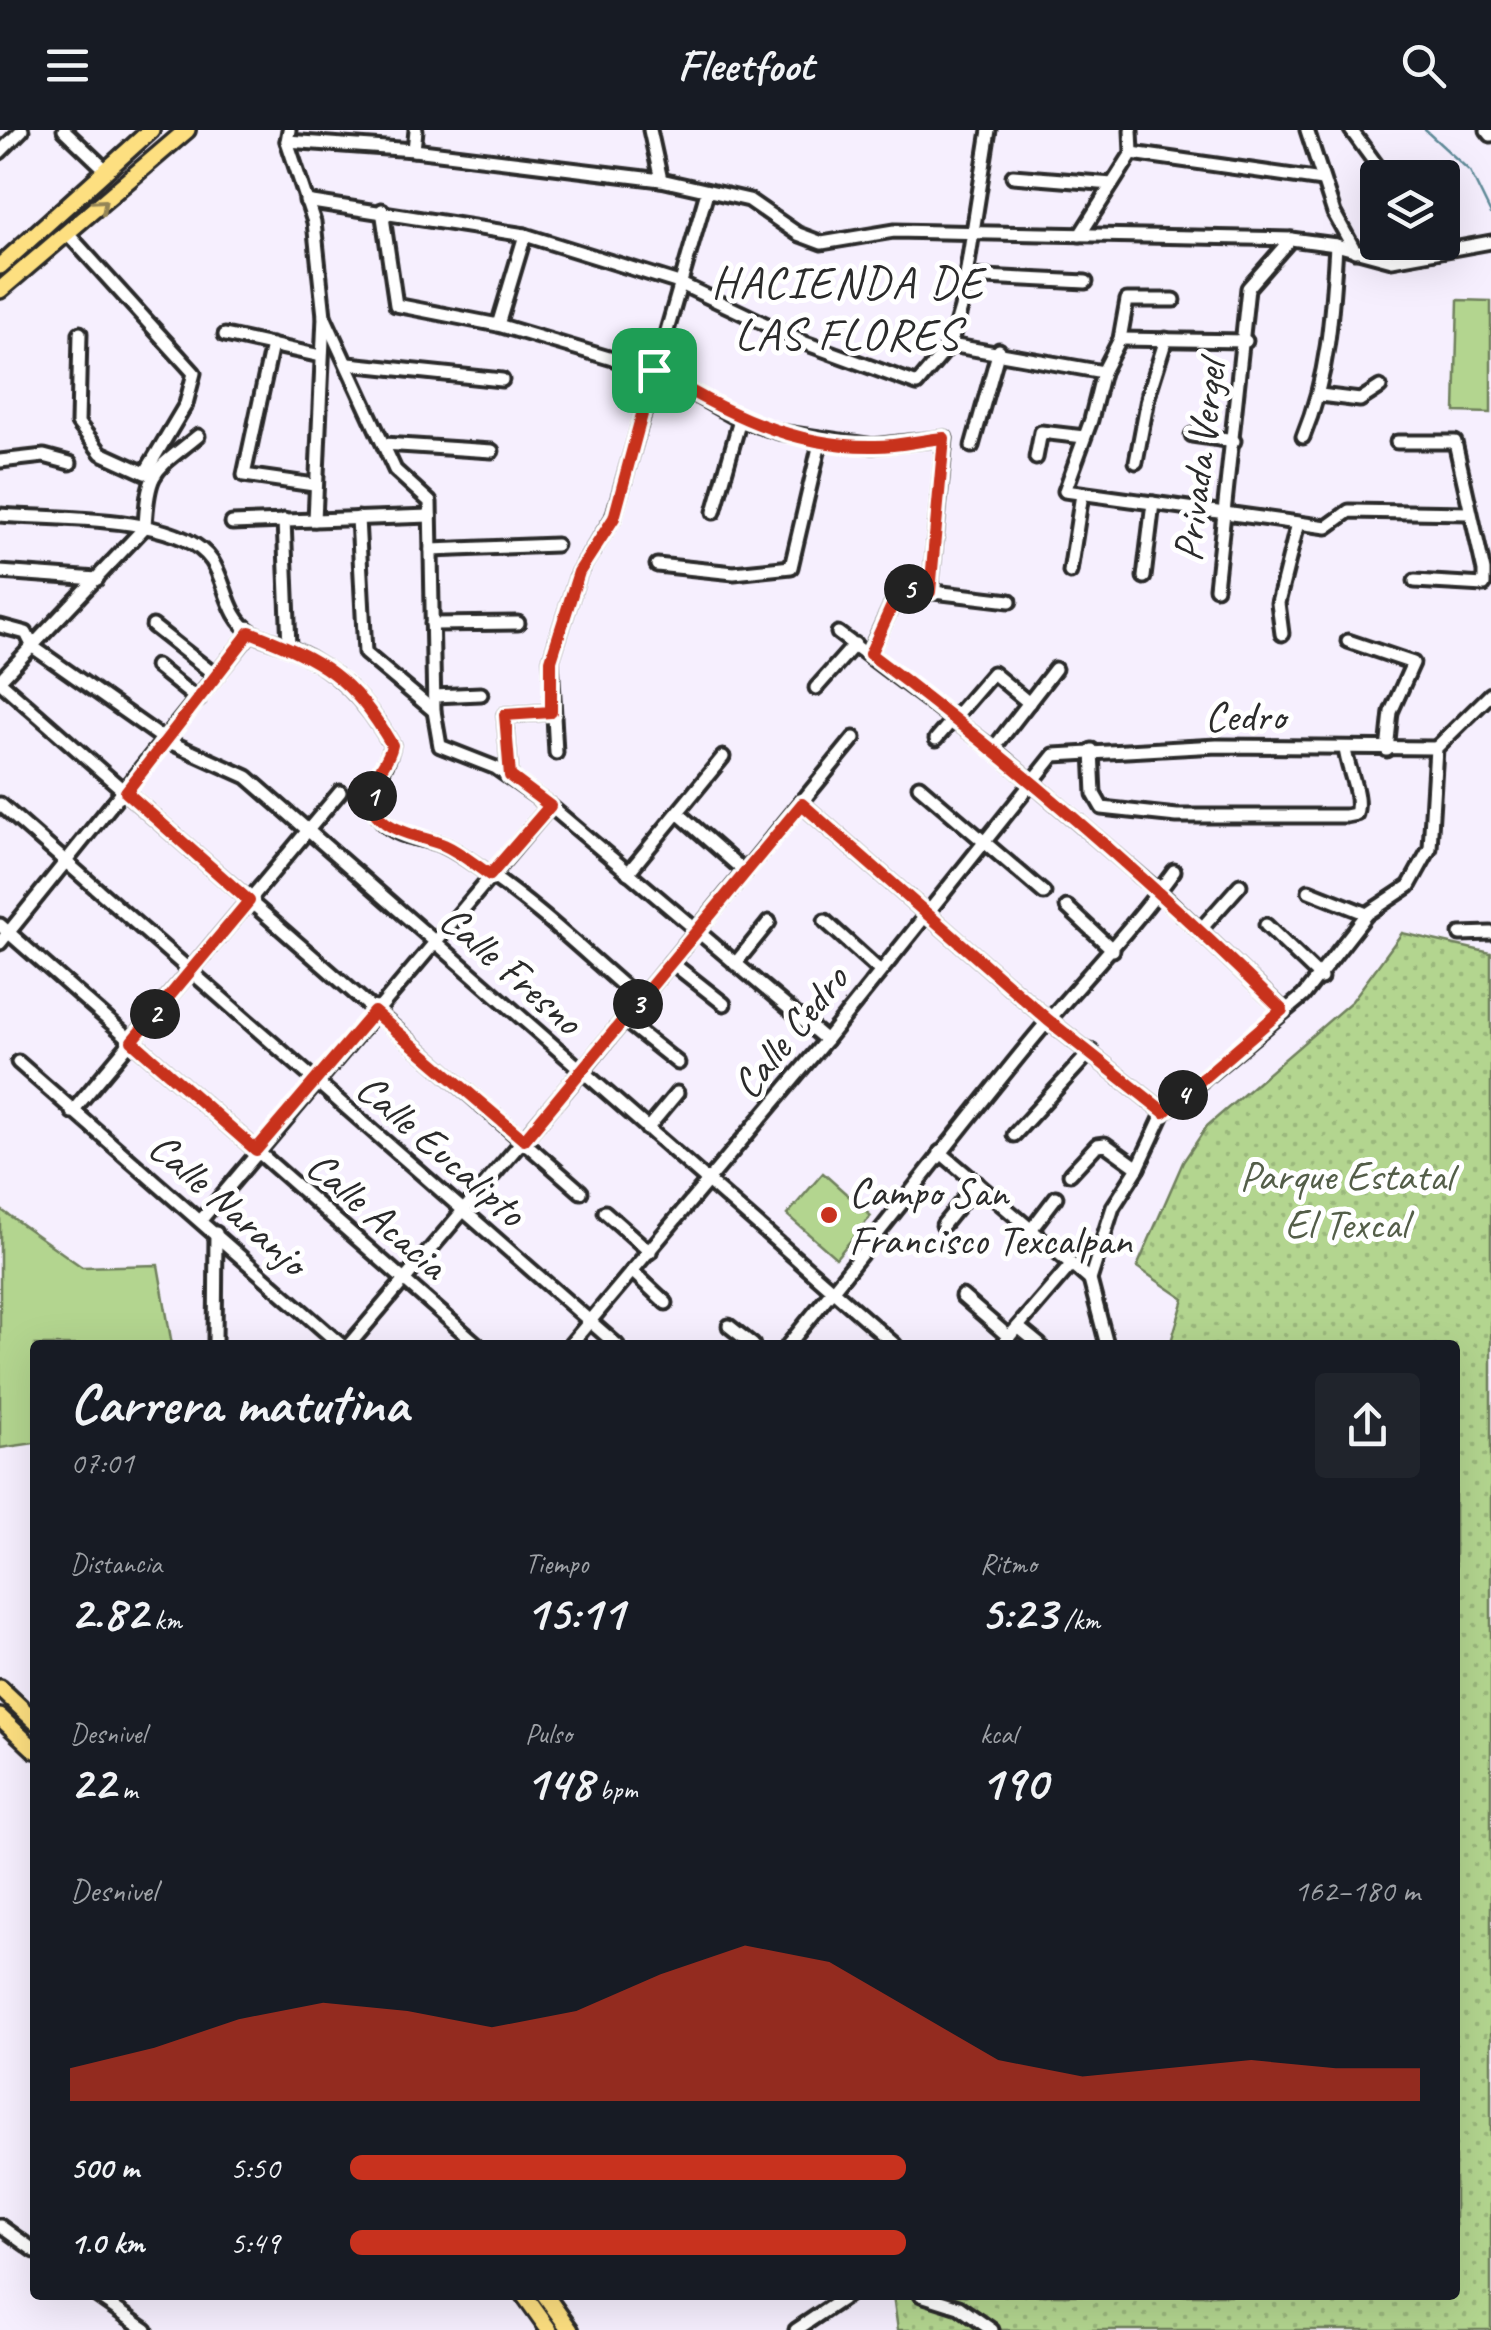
<!DOCTYPE html>
<html lang="es">
<meta charset="utf-8">
<style>
:root{--surface:#171b24;--page:#20242c;--text:#f1f3f6;--muted:#9ea1a6;--accent:#c8321e}
body{margin:0;font-family:Caveat,sans-serif;background:var(--page);color:var(--text);height:100vh;display:flex;flex-direction:column;font-size:38px;white-space:nowrap}
*{box-sizing:border-box;margin:0}
p{font-size:32px;color:var(--muted)}
.icon{flex:none;width:55px;height:55px;fill:none;stroke:currentColor;stroke-width:2;stroke-linecap:round;stroke-linejoin:round}
.map{position:relative;flex:1;overflow:hidden}
.sheet{position:absolute;left:30px;top:1210px;width:1430px;height:960px;display:flex;flex-direction:column;background:var(--surface);border-radius:10px;box-shadow:0 10px 40px #0002}
.sheet>*{flex:none}
.fabs{position:absolute;left:1360px;top:30px;display:grid;gap:20px}
.fabs a{display:grid;place-items:center;width:100px;height:100px;border-radius:10px;background:var(--surface);box-shadow:0 10px 40px #0002;font-size:50px}
.pin{position:absolute;display:grid;place-items:center;width:85px;height:85px;color:#fff;margin:-42px;border-radius:20px;box-shadow:0 5px 15px #0006}
.km{position:absolute;width:50px;height:50px;margin:-25px;border-radius:50%;background:#222;color:#fff;font-size:28px;line-height:50px;text-align:center}
.round{display:grid;place-items:center;flex:none;width:105px;height:105px;border-radius:10px;background:var(--page)}
.summary{display:flex;align-items:center;justify-content:space-between;height:170px;padding:0 40px}
h1{font-size:55px;font-weight:600;line-height:75px}
.stats{display:grid;grid-template-columns:repeat(3,1fr);gap:15px;height:170px;padding:10px 40px}
.stats div{display:grid;align-content:center}
.stats b{font-size:50px;font-weight:600}
.stats small{font-size:28px;font-weight:400}
.stats p{font-size:28px}
.chart{height:280px;padding:20px 40px}
.chart p{display:flex;justify-content:space-between}
.chart svg{width:100%;height:180px;margin-top:10px;fill:var(--accent);opacity:.7}
ul{padding:0 40px;list-style:none;font-size:32px}
li{display:grid;grid-template-columns:160px 120px 1fr;align-items:center;height:75px}
li i{height:25px;border-radius:12px;background:var(--accent)}
header{display:flex;justify-content:space-between;align-items:center;height:130px;padding:0 40px;background:var(--surface);font-size:45px;font-weight:600}
.map>svg:first-child{display:block}
.park{fill:url(#park-dots);stroke:#6f805d;stroke-width:2.5}
.pitch{fill:#b3d58f;stroke:#6f805d;stroke-width:2.5}
.lines{fill:none;stroke-linecap:round;stroke-linejoin:round}
.stream{stroke:#5e8a98;stroke-width:2.5}
.minor-casing{stroke:#2b2b2b;stroke-width:19}
.major-casing{stroke:#2b2b2b;stroke-width:22}
.minor{stroke:#fff;stroke-width:11}
.major{stroke:#fddf80;stroke-width:15}
.oneway{stroke:#948556}
.route-casing{stroke:#fff;stroke-width:20}
.route{stroke:#c8321e;stroke-width:12}
.poi-dot{fill:#c8321e;stroke:#fff;stroke-width:4}
.labels{text-anchor:middle;stroke-width:10;stroke-linejoin:round;paint-order:stroke}
.street-label{font-size:42px;fill:#2b2b2b;stroke:#fff}
.park-label{font-size:42px;fill:#545e49;stroke:#fff}
.poi-label{font-size:42px;fill:#2b2b2b;stroke:#fff;text-anchor:start}
.neighbourhood-label{font-size:45px;letter-spacing:2.5px;fill:#2b2b2b;stroke:#fff}
</style>
<header><svg class="icon" aria-label="menu" viewBox="0 0 24 24"><path d="M4 6h16M4 12h16M4 18h16"/></svg>Fleetfoot<svg class="icon" aria-label="search" viewBox="0 0 24 24"><circle cx="10" cy="10" r="6"/><path d="M15 15l6 6"/></svg></header>
<div class="map">
<svg width="1491" height="2200" viewBox="0 0 1491 2200">
<defs>
<pattern id="park-dots" width="8" height="8" patternUnits="userSpaceOnUse" patternTransform="scale(2.5)"><rect width="8" height="8" fill="#b3d58f"/><path d="M2 2h.1M6 6h.1" fill="none" stroke="#9ab77c" stroke-width="1.8" stroke-linecap="round"/></pattern>
</defs>
<rect width="100%" height="100%" fill="#f6effe"/>
<filter id="ink" filterUnits="userSpaceOnUse"><feTurbulence type="fractalNoise" baseFrequency=".01" numOctaves="2"/><feDisplacementMap in="SourceGraphic" scale="20" xChannelSelector="R" yChannelSelector="G"/><feConvolveMatrix kernelMatrix="1 2 1 2 8 2 1 2 1" color-interpolation-filters="sRGB"/></filter>
<g filter="url(#ink)">
<polygon class="park" points="1402,803 1491,823 1491,2200 898,2200 893,2165 1455,2165 1455,1215 1170,1215 1184,1169 1137,1137 1183,1032 1207,996 1352,871"/>
<g class="pitch">
<polygon points="1458,170 1491,171 1491,283 1455,282"/>
<polygon points="823,1043 871,1086 836,1128 787,1085"/>
<polygon points="0,1079 82,1137 158,1135 172,1215 35,1215 35,1313 0,1318"/>
</g>
<g class="lines">
<polyline class="stream" points="1425,0 1470,41 1491,84"/>
<defs>
<g id="minor">
<polyline points="64,0 107,41"/>
<polyline points="289,0 287,11 314,92 324,186 315,390"/>
<polyline points="650,0 661,50"/>
<polyline points="1307,0 1334,83 1355,121"/>
<polyline points="1351,0 1386,48"/>
<polyline points="1487,0 1491,5"/>
<polyline points="287,11 414,20 661,50 749,70 798,104 822,113 894,101 1291,109 1336,115 1392,130 1491,112"/>
<polyline points="414,20 416,0"/>
<polyline points="0,22 22,0"/>
<polyline points="1132,23 1322,50"/>
<polyline points="1013,46 1112,54"/>
<polyline points="306,71 525,105 679,153 805,213 917,254 950,215 961,178 989,0"/>
<polyline points="382,80 396,175 498,195 653,241 740,290 779,302 873,316 945,308 930,462"/>
<polyline points="68,104 194,243 186,274 145,343 101,323 78,293 80,203"/>
<polyline points="1080,105 1132,23 1131,0"/>
<polyline points="966,146 1086,152"/>
<polyline points="1174,170 1127,170 1120,209 1103,242 1091,290 1065,361 1327,397 1349,381 1469,383"/>
<polyline points="324,186 395,340 430,372 434,581 440,616 496,638 550,676 826,910"/>
<polyline points="498,195 525,105"/>
<polyline points="225,205 321,226"/>
<polyline points="1120,209 1246,211"/>
<polyline points="272,215 244,345 314,355"/>
<polyline points="950,215 1103,242"/>
<polyline points="349,234 502,250"/>
<polyline points="1320,265 1360,270 1380,257"/>
<polyline points="1192,305 1234,311"/>
<path d="M 1303,307 C 1329,244 1332,182 1336,115"/>
<polyline points="1397,312 1455,312 1484,441 1484,455 1415,451"/>
<polyline points="384,314 492,321"/>
<polyline points="972,316 999,220"/>
<polyline points="1036,328 1041,302 1084,307"/>
<polyline points="0,331 44,326 70,333"/>
<polyline points="1136,332 1149,263 1166,209"/>
<polyline points="714,382 740,290"/>
<path d="M 0,385 C 54,390 180,383 212,431 C 227,454 227,488 253,503 C 264,509 277,512 289,517 C 338,540 365,569 392,615 C 387,644 359,663 383,692 C 399,710 428,707 447,717 C 461,724 474,734 486,742 C 541,779 590,828 641,871"/>
<polyline points="358,388 365,523 434,581"/>
<polyline points="284,390 289,517"/>
<polyline points="232,393 430,386"/>
<path d="M 145,397 C 148,338 154,342 198,306"/>
<polyline points="431,420 556,415"/>
<polyline points="657,435 734,443 791,437 821,309"/>
<polyline points="0,442 97,449"/>
<polyline points="1070,442 1082,364"/>
<polyline points="1144,447 1153,373"/>
<polyline points="1216,458 1248,158 1291,109"/>
<polyline points="432,494 518,493"/>
<polyline points="0,496 26,503 33,517 165,610 247,647 895,1215"/>
<polyline points="153,496 215,545"/>
<polyline points="838,503 993,619 1159,762 1282,879"/>
<polyline points="1282,504 1278,473 1298,393"/>
<polyline points="1348,511 1413,533 1391,582 1387,620"/>
<polyline points="869,524 900,458 1010,471"/>
<polyline points="156,536 198,570"/>
<polyline points="0,550 145,397"/>
<polyline points="0,552 581,1062"/>
<polyline points="816,558 855,514"/>
<polyline points="434,566 481,564"/>
<polyline points="936,609 993,543 1029,573"/>
<polyline points="993,619 1055,539"/>
<path d="M 1092,620 L 1094,664 L 1102,678 L 1177,686 L 1346,686 L 1356,684 C 1362,664 1347,640 1345,618"/>
<polyline points="556,623 551,530 579,442 613,388 707,62"/>
<polyline points="510,645 505,585 551,582"/>
<polyline points="919,656 1044,763"/>
<polyline points="0,674 617,1215"/>
<polyline points="802,674 1048,890 1164,982"/>
<polyline points="678,683 745,742"/>
<polyline points="628,743 723,627"/>
<polyline points="1309,761 1367,784"/>
<polyline points="1067,777 1113,820"/>
<polyline points="825,791 880,841"/>
<polyline points="0,795 478,1215"/>
<polyline points="1266,795 1321,848"/>
<polyline points="1201,799 1240,755"/>
<polyline points="1460,804 1491,803"/>
<polyline points="0,813 251,502"/>
<polyline points="671,832 724,874"/>
<polyline points="735,834 769,792"/>
<polyline points="624,890 678,933"/>
<polyline points="18,932 341,1215"/>
<polyline points="72,982 340,662"/>
<polyline points="647,999 677,963"/>
<polyline points="1014,1005 1091,921"/>
<polyline points="940,1022 1090,1150"/>
<polyline points="1070,1044 1097,1015 1105,1014 1138,1038"/>
<polyline points="605,1082 650,1122"/>
<polyline points="201,1090 550,676"/>
<polyline points="943,1095 977,1053"/>
<polyline points="1030,1101 1056,1067"/>
<polyline points="632,1141 666,1173"/>
<polyline points="962,1166 1009,1207"/>
<polyline points="729,1196 753,1215"/>
<polyline points="1018,1197 1040,1215"/>
<polyline points="215,1215 216,1103"/>
<polyline points="349,1215 581,942 854,608"/>
<polyline points="570,1215 826,910 1054,625 1217,616 1436,618"/>
<path d="M 788,1215 C 869,1117 946,1015 1027,916 C 1075,857 1129,803 1174,741"/>
<polyline points="1002,1215 1070,1136"/>
<polyline points="1107,1215 1090,1150 1113,1077 1138,1038 1164,982 1303,866 1367,784 1409,756 1430,718 1436,618 1491,564"/>
<polyline points="0,2096 35,2121"/>
<polyline points="96,2165 146,2200"/>
<polyline points="921,2165 959,2177 992,2200"/>
<polyline points="796,2200 848,2165"/>
</g>
<g id="major">
<polyline points="0,136 151,0"/>
<polyline points="0,160 187,0"/>
<polyline points="0,1558 35,1591"/>
<polyline points="0,1587 35,1620"/>
<polyline points="524,2165 549,2200"/>
<polyline points="545,2165 570,2200"/>
</g>
</defs>
<use href="#minor" class="minor-casing"/>
<use href="#major" class="major-casing"/>
<use href="#minor" class="minor"/>
<use href="#major" class="major"/>
</g>
<defs><path id="oneway-chevron" d="M-2-3.5L2.5 0L-2 3.5" fill="none" stroke-width="1.6" stroke-linecap="round" stroke-linejoin="round" transform="scale(2.5)"/></defs>
<use class="oneway" href="#oneway-chevron" transform="translate(101 75) rotate(-41)"/>
</g>
<g class="lines" filter="url(#ink)">
<defs>
<path id="route" d="M 654,240 C 724,281 791,318 876,316 C 899,316 921,310 944,308 L 930,462 L 900,458 L 870,524 C 1015,633 1152,752 1282,880 L 1164,982 L 1048,890 L 802,674 L 524,1010 L 374,882 L 256,1020 L 132,911 L 249,771 L 126,662 L 250,502 C 324,531 351,546 392,615 C 389,632 376,642 372,657 C 361,699 419,705 444,715 C 460,722 475,735 490,745 L 550,676 L 510,646 L 505,585 L 551,582 L 551,530 L 579,442 L 614,388 Z"/>
</defs>
<use href="#route" class="route-casing"/>
<use href="#route" class="route"/>
</g>
<circle class="poi-dot" cx="829" cy="1085" r="10"/>
<g class="labels">
<g class="street-label">
<text transform="translate(1198 331) rotate(-83)" y="15">Privada Vergel</text>
<text x="1245" y="600">Cedro</text>
<text transform="translate(512 839) rotate(41)" y="15">Calle Fresno</text>
<text transform="translate(789 901) rotate(-51)" y="15">Calle Cedro</text>
<text transform="translate(442 1019) rotate(41)" y="15">Calle Eucalipto</text>
<text transform="translate(229 1073) rotate(41)" y="15">Calle Naranjo</text>
<text transform="translate(378 1084) rotate(41)" y="15">Calle Acacia</text>
</g>
<g class="park-label">
<text x="1346" y="1060">Parque Estatal<tspan x="1346" dy="48">El Texcal</tspan></text>
</g>
<g class="poi-label">
<text x="849" y="1076">Campo San<tspan x="849" dy="48">Francisco Texcalpan</tspan></text>
</g>
<g class="neighbourhood-label">
<text x="848" y="167">HACIENDA DE<tspan x="848" dy="52">LAS FLORES</tspan></text>
</g>
</g>
</svg>
<div class="fabs">
<a><svg class="icon" aria-label="layers" viewBox="0 0 24 24"><path d="M12 4l9 5-9 5-9-5zM3 14l9 5 9-5"/></svg></a>
</div>
<div class="pin" style="left:654px;top:240px;background:#1e9e55"><svg class="icon" aria-label="arrive" viewBox="0 0 24 24"><path d="M6 21V4h12l-3 4 3 4H6"/></svg></div>
<b class="km" style="left:372px;top:666px">1</b>
<b class="km" style="left:155px;top:884px">2</b>
<b class="km" style="left:638px;top:874px">3</b>
<b class="km" style="left:1183px;top:965px">4</b>
<b class="km" style="left:909px;top:459px">5</b>
<section class="sheet">
<div class="summary"><div><h1>Carrera matutina</h1><p>07:01</p></div><a class="round"><svg class="icon" aria-label="share" viewBox="0 0 24 24"><path d="M12 15V3M7 8l5-5 5 5M5 13v7h14v-7"/></svg></a></div>
<div class="stats">
<div><p>Distancia</p><b>2.82<small> km</small></b></div>
<div><p>Tiempo</p><b>15:11</b></div>
<div><p>Ritmo</p><b>5:23<small> /km</small></b></div>
</div>
<div class="stats">
<div><p>Desnivel</p><b>22<small> m</small></b></div>
<div><p>Pulso</p><b>148<small> bpm</small></b></div>
<div><p>kcal</p><b>190</b></div>
</div>
<div class="chart"><p><span>Desnivel</span>162–180 m</p>
<svg viewBox="0 0 160 44" preserveAspectRatio="none"><path d="M0 44V36L10 31L20 24L30 20L40 22L50 26L60 22L70 13L80 6L90 10L100 22L110 34L120 38L130 36L140 34L150 36L160 36V44z"/></svg>
</div>
<ul>
<li><b>500 m</b>5:50<i style="width:52%"></i></li>
<li><b>1.0 km</b>5:49<i style="width:52%"></i></li>
</ul>
</section>
</div>
